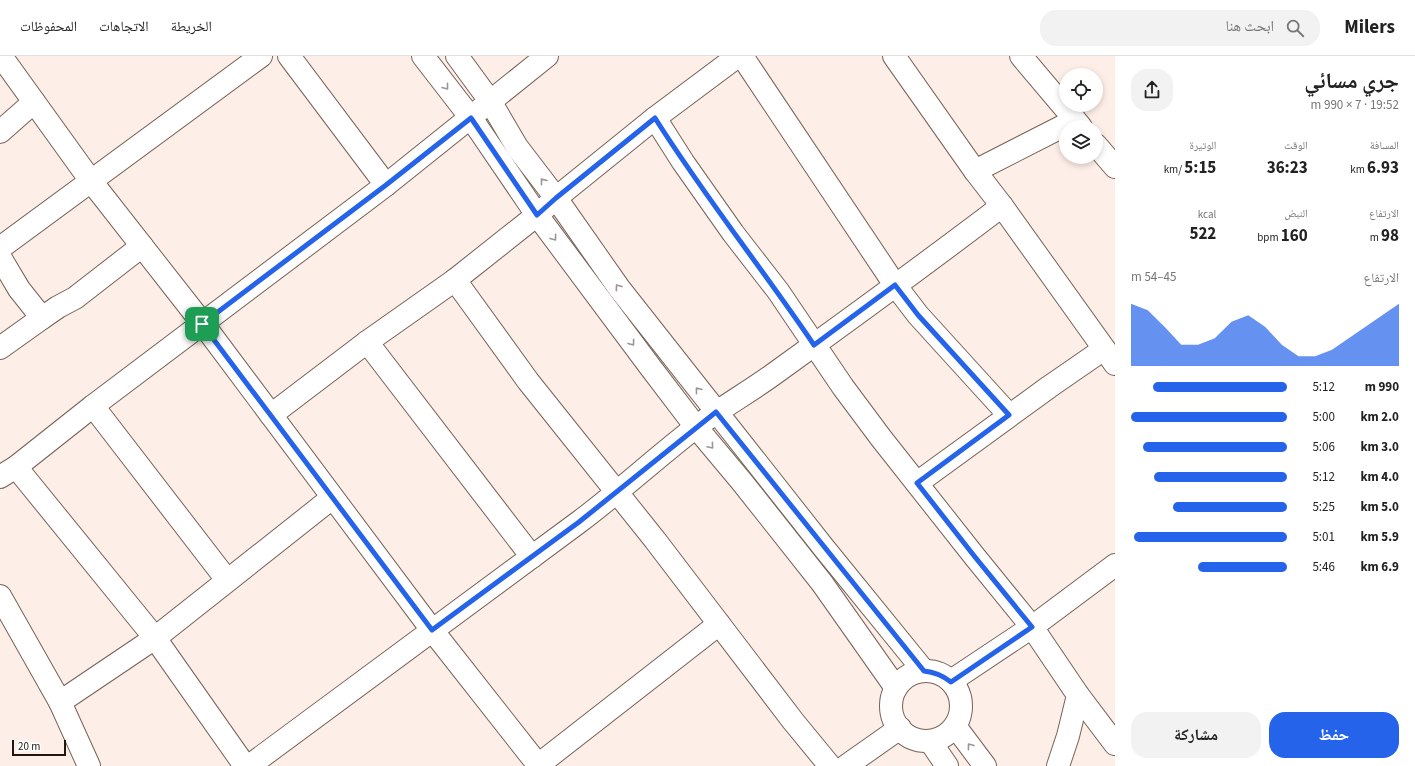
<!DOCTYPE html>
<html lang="ar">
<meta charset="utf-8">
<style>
:root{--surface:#fff;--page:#f2f2f2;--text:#222;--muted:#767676;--line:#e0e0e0;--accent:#2563eb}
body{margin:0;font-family:"Source Sans 3","Noto Naskh Arabic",sans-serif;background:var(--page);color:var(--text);direction:rtl;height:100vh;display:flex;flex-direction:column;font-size:15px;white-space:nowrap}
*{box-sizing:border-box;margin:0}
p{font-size:13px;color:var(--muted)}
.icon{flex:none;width:22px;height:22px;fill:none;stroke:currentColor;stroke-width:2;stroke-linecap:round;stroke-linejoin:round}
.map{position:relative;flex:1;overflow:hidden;direction:ltr}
.sheet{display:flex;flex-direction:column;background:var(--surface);width:300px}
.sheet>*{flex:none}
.controls{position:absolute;left:1059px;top:12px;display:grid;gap:8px}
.controls a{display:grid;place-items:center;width:44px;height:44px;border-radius:50%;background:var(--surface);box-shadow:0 2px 6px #0003;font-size:20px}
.scale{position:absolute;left:12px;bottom:10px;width:54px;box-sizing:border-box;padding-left:4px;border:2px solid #1e1612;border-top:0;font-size:11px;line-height:14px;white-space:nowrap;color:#1e1612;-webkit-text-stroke:3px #fff;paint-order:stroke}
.pin{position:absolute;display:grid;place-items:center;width:34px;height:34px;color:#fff;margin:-17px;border-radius:8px;box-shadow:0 2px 6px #0006}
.round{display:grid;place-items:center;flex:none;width:42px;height:42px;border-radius:16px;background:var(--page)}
.summary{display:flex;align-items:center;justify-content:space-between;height:68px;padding:0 16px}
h1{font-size:22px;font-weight:700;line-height:30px}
.stats{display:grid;grid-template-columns:repeat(3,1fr);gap:6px;height:68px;padding:4px 16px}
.stats div{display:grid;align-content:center}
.stats b{font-size:17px;font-weight:700}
.stats small{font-size:11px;font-weight:400}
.stats p{font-size:11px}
.chart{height:112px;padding:8px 16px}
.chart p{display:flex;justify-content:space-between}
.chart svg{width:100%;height:72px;margin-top:4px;fill:var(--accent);opacity:.7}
.cta{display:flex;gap:8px;margin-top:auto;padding:8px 16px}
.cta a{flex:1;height:46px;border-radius:16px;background:var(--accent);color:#fff;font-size:16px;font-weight:700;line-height:46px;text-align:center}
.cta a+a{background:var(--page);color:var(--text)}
ul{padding:0 16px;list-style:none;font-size:13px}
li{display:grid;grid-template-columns:64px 48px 1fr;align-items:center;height:30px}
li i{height:10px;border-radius:5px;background:var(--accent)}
header{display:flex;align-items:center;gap:24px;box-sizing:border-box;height:56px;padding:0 20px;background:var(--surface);border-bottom:1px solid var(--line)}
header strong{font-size:19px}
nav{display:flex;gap:22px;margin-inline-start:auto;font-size:14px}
.search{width:280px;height:36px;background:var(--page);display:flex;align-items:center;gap:10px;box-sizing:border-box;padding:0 14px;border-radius:16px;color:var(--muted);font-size:15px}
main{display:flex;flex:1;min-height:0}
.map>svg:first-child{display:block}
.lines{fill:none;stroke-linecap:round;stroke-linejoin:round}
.minor-casing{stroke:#766257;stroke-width:24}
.minor{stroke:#fff;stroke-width:22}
.oneway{stroke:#9a9694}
.route-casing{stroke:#fff;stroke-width:8}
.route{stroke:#2563eb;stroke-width:5}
</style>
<header>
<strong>Milers</strong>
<div class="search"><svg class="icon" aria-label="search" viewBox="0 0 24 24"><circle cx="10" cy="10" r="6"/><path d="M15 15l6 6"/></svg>ابحث هنا</div>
<nav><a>الخريطة</a><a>الاتجاهات</a><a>المحفوظات</a></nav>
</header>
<main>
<section class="sheet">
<div class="summary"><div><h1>جري مسائي</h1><p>19:52 · 7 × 990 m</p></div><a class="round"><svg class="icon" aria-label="share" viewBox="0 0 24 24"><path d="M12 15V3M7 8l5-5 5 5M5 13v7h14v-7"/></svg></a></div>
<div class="stats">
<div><p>المسافة</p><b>6.93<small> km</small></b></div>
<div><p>الوقت</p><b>36:23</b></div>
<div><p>الوتيرة</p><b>5:15<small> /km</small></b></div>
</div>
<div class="stats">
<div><p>الارتفاع</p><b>98<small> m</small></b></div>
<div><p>النبض</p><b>160<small> bpm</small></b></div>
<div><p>kcal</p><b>522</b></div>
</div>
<div class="chart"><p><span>الارتفاع</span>45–54 m</p>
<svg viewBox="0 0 160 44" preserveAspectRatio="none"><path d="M0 44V6L10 10L20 20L30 31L40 31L50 27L60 17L70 13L80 20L90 31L100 38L110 38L120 34L130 27L140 20L150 13L160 6V44z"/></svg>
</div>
<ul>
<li><b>990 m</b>5:12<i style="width:86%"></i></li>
<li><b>2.0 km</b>5:00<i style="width:100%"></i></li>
<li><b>3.0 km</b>5:06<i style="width:92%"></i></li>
<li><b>4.0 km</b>5:12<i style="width:85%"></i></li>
<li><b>5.0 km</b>5:25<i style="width:73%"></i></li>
<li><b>5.9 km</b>5:01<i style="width:98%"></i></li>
<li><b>6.9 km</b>5:46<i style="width:57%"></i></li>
</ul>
<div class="cta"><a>حفظ</a><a>مشاركة</a></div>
</section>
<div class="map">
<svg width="1115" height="710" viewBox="0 0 1115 710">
<rect width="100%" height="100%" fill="#fdeee7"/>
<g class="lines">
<defs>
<g id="minor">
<polyline points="1,0 91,125 203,268 432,574 539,710"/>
<polyline points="289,0 386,129"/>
<polyline points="423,0 471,62 537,159 651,312 696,371 742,426 822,527 896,632"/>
<polyline points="457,0 490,45 517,91 556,142 619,232 824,492 924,615"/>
<polyline points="742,0 895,229 918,259 1009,359"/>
<polyline points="894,0 975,115 1002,150 1115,308"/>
<polyline points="1021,0 1081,71"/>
<polyline points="655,62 683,106 733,177 778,235 843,331 881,382 975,501 1032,571 1078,639 1115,688"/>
<polyline points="0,76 34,46"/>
<polyline points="1096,89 1115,111"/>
<polyline points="975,115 1075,64"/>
<polyline points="0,192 261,0"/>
<polyline points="0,201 19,233 42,262 58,251 75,242 142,190"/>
<polyline points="455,224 528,325 655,484 793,665 830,710"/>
<polyline points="367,286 532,501"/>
<polyline points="0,292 42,262"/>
<polyline points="93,350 227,524"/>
<polyline points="271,359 367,286 455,224 537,159 556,142 655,62 738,0"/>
<polyline points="16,411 155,582 245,710"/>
<polyline points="0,421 16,411 93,350 386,129 547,0"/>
<polyline points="917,427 1049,331 1104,293"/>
<polyline points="0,540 60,646 89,710"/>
<circle cx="926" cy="650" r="35"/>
<polyline points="951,625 1032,571 1115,509"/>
<polyline points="60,646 155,582 332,442"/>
<polyline points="955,670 985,710"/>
<polyline points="930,685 947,710"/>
<path d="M 249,710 L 579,466 C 619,436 656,402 696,371 C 722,351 751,335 778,315 C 853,261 928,206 1002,150"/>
<polyline points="537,710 719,568"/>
<polyline points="846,710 900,672"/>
<polyline points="1058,710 1068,680 1078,639"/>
</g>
</defs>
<use href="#minor" class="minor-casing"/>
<use href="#minor" class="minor"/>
</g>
<defs><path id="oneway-chevron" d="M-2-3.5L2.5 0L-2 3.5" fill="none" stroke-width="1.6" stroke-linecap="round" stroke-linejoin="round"/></defs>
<g class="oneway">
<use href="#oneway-chevron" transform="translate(446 31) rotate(52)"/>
<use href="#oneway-chevron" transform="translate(543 125) rotate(-128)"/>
<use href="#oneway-chevron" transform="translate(554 182) rotate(53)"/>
<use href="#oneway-chevron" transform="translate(618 231) rotate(-126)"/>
<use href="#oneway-chevron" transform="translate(632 287) rotate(54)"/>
<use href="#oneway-chevron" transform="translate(698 334) rotate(-128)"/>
<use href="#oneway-chevron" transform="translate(711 390) rotate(50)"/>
<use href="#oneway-chevron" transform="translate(970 690) rotate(-127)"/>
</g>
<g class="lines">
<defs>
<path id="route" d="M 471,62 L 537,159 L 556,142 L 655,62 C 704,140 762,212 814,289 L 895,229 L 918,259 L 1009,359 L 917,427 L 975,501 L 1032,571 L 951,626 C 942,619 935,616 924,615 L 716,356 L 579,466 L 432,574 L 202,268 L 386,129 Z"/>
</defs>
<use href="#route" class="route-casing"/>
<use href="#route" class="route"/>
</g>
</svg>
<div class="controls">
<a><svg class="icon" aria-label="locate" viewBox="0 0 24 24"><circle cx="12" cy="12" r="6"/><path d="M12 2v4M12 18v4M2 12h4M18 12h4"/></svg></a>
<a><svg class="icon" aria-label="layers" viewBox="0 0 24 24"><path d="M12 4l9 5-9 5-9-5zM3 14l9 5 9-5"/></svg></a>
</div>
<div class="scale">20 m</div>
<div class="pin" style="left:202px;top:268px;background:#1e9e55"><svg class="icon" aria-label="arrive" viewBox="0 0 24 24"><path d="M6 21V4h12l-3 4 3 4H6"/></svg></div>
</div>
</main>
